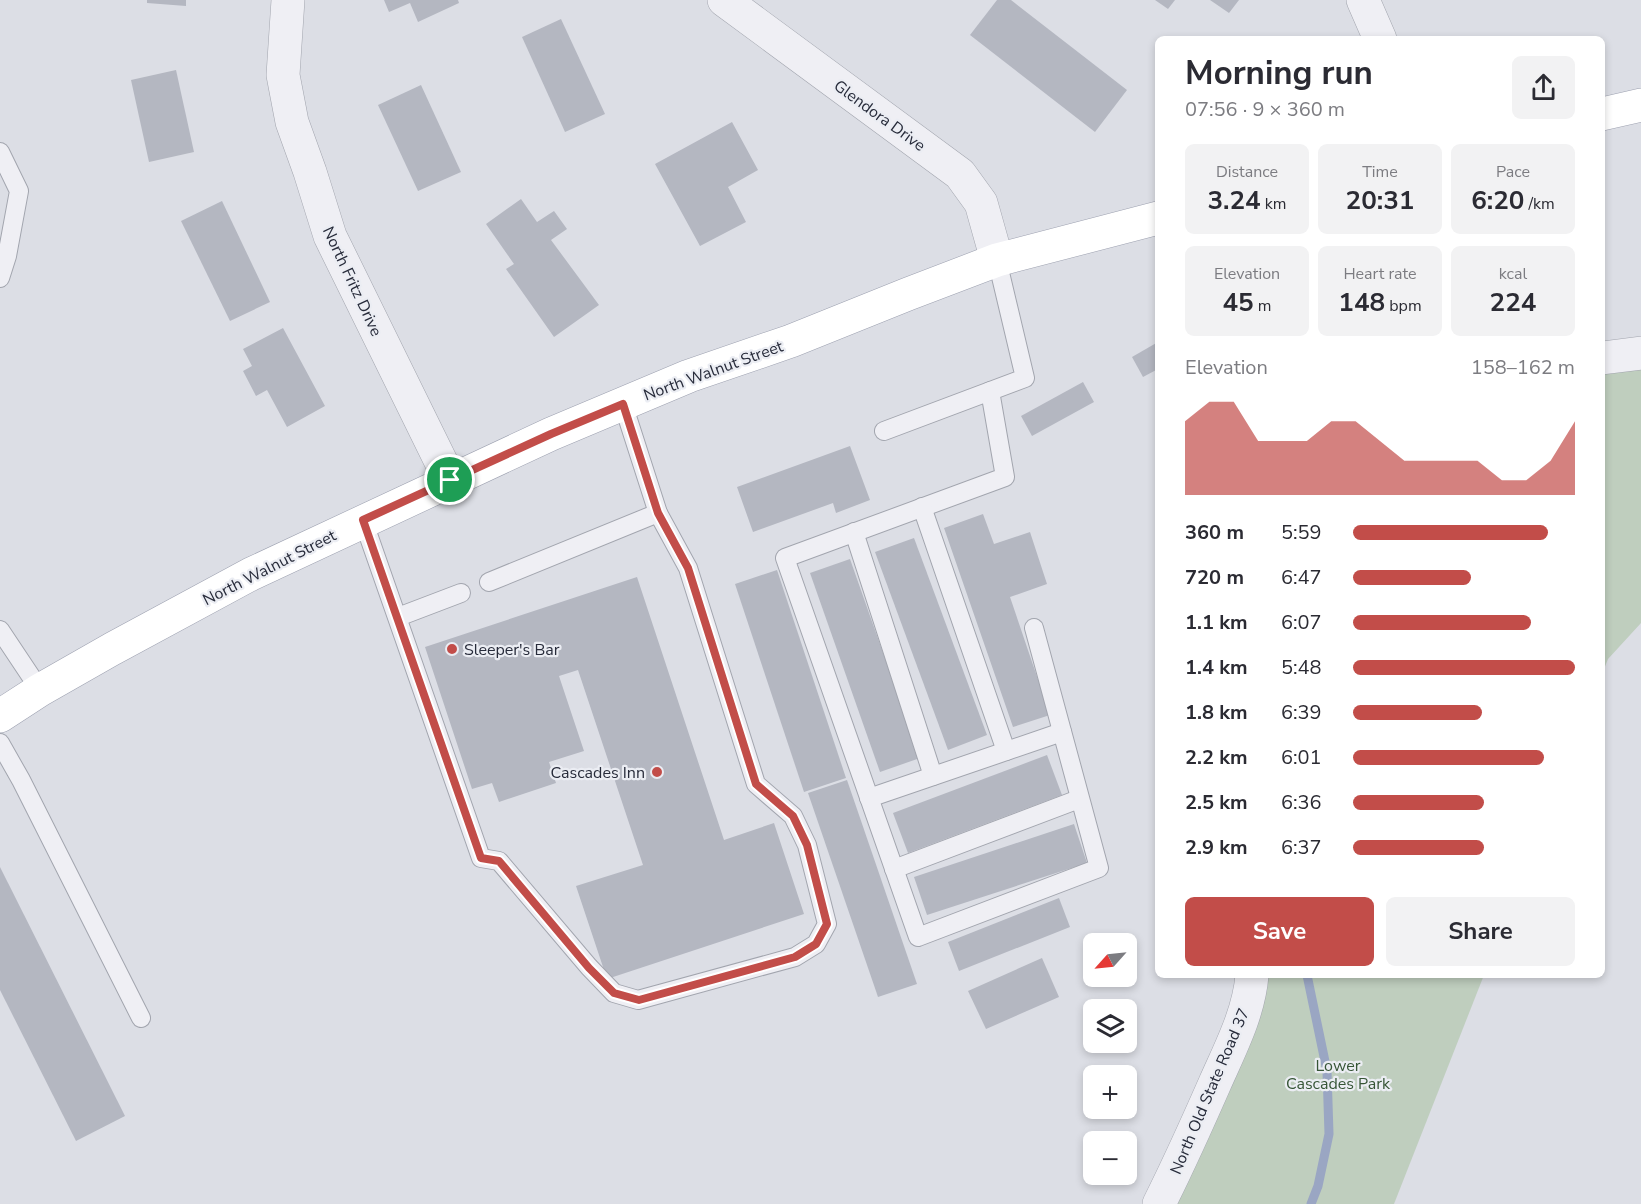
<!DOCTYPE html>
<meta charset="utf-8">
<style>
:root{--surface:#fff;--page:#f2f2f3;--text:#2b2b33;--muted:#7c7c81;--accent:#c24d49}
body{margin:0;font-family:"Nunito Sans",sans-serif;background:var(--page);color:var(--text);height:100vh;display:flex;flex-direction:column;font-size:22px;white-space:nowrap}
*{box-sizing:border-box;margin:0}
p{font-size:20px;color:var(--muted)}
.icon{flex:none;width:33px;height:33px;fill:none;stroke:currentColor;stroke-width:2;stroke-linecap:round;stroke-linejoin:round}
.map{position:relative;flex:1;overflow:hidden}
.panel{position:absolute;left:1155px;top:36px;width:450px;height:942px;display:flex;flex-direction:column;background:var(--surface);border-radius:9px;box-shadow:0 3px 9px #0003}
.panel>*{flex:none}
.needle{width:39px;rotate:243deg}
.buttons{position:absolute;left:1083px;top:933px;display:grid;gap:12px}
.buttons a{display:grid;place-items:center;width:54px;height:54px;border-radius:9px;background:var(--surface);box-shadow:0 3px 9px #0003;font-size:30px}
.pin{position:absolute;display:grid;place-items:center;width:51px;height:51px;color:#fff;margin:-26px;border:3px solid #fff;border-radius:50%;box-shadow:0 2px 6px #0007}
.round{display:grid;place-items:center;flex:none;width:63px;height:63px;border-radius:9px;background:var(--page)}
.summary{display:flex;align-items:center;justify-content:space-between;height:102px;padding:0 30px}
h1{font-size:33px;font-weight:700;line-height:45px}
.stats{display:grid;grid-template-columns:repeat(3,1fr);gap:9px;height:102px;padding:6px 30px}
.stats div{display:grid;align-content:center;border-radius:9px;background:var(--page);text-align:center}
.stats b{font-size:26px;font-weight:700}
.stats small{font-size:16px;font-weight:400}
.stats p{font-size:16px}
.chart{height:168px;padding:12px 30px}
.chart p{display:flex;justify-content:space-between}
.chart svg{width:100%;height:108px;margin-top:6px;fill:var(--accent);opacity:.7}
.primary-button{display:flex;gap:12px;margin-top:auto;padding:12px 30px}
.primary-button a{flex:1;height:69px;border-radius:9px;background:var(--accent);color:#fff;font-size:24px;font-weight:700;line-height:69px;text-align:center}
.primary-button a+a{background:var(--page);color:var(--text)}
ul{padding:0 30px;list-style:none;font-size:20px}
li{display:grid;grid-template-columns:96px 72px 1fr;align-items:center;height:45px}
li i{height:15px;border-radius:8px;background:var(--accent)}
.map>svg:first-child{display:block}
.green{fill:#bfcebe}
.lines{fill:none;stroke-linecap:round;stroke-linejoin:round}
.stream{stroke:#9aa6c3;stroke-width:9}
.building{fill:#b4b7c1}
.service-casing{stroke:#a2a5ae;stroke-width:20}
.minor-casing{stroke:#a2a5ae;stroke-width:34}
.primary-casing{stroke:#9da1b0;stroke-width:34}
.service{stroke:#efeff4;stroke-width:18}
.minor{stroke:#efeff4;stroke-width:33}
.primary{stroke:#fff;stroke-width:33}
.route-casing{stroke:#fff;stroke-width:12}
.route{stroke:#c24d49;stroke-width:8}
.poi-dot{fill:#c24d49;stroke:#ebedf3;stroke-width:2}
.labels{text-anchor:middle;stroke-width:4.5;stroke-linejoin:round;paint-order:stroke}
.street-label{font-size:16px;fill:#272b3a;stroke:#ebedf3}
.poi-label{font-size:16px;fill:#272b3a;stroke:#ebedf3;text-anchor:start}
.park-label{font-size:16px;fill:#365536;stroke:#ebedf3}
</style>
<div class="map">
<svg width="1641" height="1204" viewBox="0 0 1641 1204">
<rect width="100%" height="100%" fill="#dcdee5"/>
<g class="green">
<polygon points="1641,356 1641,623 1608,659 1602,674 1602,365"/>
<polygon points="1266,975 1484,975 1394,1204 1172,1204"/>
</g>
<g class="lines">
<polyline class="stream" points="1307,975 1327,1071 1329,1134 1318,1186 1311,1204"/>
</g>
<g class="building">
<polygon points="147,0 186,0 186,6 147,3"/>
<polygon points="384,0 458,0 459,3 418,22 410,3 389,12"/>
<polygon points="997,0 1011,0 1127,90 1095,132 970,35"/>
<polygon points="1155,0 1175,0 1168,9"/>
<polygon points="1210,0 1239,0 1229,13"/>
<polygon points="561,19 605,114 565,132 522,37"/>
<polygon points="176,70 194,152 149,162 131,80"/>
<polygon points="421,85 461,172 418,191 378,105"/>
<polygon points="732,122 758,170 728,187 746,222 700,246 655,164"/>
<polygon points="521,199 537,222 554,211 567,229 551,240 599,305 554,337 506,269 514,264 486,224"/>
<polygon points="222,201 270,302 230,321 181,221"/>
<polygon points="283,328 325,406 287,427 267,390 256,396 243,371 252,366 243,349"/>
<polygon points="1158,342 1158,369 1143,377 1132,357"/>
<polygon points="1083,382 1094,402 1032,436 1021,416"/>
<polygon points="850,446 870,500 836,513 833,503 753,532 737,487"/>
<polygon points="983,514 994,544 1030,532 1047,584 1010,597 1050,715 1013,727 944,528"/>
<polygon points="914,538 987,735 948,750 875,552"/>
<polygon points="850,559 920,758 880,772 810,573"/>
<polygon points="777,570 846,778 804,792 735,584"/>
<polygon points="637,577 724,840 774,823 804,914 607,979 576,886 643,865 578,670 559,676 584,751 549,762 556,783 499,802 492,783 472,789 425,647"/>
<polygon points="1047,755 1062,795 908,853 893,813"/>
<polygon points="847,780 917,984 878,997 808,793"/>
<polygon points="1074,824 1087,863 927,915 914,877"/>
<polygon points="0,867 125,1116 76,1141 0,990"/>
<polygon points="1059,898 1070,927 959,971 948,942"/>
<polygon points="1042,958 1059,997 986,1029 968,991"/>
</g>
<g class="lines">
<defs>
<g id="service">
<polyline points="0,152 19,191 7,256 0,278"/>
<polyline points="990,391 1005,477 785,558 918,937 1099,868 1034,628"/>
<polyline points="884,431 1025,378 997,260"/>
<polyline points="922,507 1006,751"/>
<polyline points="363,520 481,858 499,861 589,967 614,993 638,1000 795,957 816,944 827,924 807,845 793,816 756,784 688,568 658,513 623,404"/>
<polyline points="854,532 933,776"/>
<polyline points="489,582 658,513"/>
<polyline points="398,617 461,593"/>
<polyline points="0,630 40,690"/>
<polyline points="0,743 21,780 141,1018"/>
<polyline points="869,798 1062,732"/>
<polyline points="894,869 1079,799"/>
</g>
<g id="minor">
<polyline points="288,0 283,75 292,122 310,172 330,236 450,480"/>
<polyline points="724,0 960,174 981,203 997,260"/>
<polyline points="1363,0 1380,39"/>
<polyline points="1602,358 1641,353"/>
<path d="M 1159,1204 C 1179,1164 1197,1124 1215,1083 C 1230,1049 1249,1013 1252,975"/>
</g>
<g id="primary">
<polyline points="1602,114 1641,105"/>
<polyline points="0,716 40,690 112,649 251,574 551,434 689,376 791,341 908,294 997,260 1158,218"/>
</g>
</defs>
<use href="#service" class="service-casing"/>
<use href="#minor" class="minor-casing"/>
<use href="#primary" class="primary-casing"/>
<use href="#service" class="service"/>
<use href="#minor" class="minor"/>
<use href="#primary" class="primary"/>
</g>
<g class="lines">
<defs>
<polygon id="route" points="623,404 658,513 688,568 756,784 793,816 807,845 827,924 816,944 795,957 639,1000 614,993 589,968 499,861 481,858 363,520 551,434"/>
</defs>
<use href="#route" class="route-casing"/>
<use href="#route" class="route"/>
</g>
<g class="poi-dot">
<circle cx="452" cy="649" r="6"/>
<circle cx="657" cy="772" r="6"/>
</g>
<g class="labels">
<g class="street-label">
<text transform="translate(880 115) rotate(36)" y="6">Glendora Drive</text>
<text transform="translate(353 281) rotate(65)" y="6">North Fritz Drive</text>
<text transform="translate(713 370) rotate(-20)" y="6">North Walnut Street</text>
<text transform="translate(269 567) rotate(-27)" y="6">North Walnut Street</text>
<text transform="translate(1209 1091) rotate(-67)" y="6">North Old State Road 37</text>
</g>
<g class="poi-label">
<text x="464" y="655">Sleeper's Bar</text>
<text x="645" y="778" text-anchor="end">Cascades Inn</text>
</g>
<g class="park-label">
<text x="1338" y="1071">Lower<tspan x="1338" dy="18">Cascades Park</tspan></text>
</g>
</g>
</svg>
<div class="buttons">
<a><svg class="needle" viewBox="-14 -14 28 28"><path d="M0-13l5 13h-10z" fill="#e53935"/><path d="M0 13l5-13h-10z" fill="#7c7c81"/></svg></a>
<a><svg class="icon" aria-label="layers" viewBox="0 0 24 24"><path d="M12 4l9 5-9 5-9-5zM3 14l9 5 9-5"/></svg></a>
<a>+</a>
<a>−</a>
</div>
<div class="pin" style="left:450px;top:480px;background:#1e9e55"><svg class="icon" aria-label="arrive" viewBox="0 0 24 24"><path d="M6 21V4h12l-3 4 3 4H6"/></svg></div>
<section class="panel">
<div class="summary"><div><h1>Morning run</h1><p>07:56 · 9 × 360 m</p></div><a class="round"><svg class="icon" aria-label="share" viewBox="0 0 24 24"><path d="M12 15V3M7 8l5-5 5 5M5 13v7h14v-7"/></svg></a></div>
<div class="stats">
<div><p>Distance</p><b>3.24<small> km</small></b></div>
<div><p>Time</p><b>20:31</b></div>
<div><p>Pace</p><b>6:20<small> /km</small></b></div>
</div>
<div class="stats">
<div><p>Elevation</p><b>45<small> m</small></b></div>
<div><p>Heart rate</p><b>148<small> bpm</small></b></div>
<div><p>kcal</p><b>224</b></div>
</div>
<div class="chart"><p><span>Elevation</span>158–162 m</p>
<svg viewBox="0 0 160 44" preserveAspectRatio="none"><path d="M0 44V14L10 6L20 6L30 22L40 22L50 22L60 14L70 14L80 22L90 30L100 30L110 30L120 30L130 38L140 38L150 30L160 14V44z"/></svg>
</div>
<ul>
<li><b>360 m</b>5:59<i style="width:88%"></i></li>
<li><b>720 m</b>6:47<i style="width:53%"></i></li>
<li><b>1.1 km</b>6:07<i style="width:80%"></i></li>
<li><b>1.4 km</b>5:48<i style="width:100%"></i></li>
<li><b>1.8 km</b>6:39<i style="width:58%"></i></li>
<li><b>2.2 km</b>6:01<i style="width:86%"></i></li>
<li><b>2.5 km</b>6:36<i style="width:59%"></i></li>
<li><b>2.9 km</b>6:37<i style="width:59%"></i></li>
</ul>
<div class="primary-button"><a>Save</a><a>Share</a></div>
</section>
</div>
